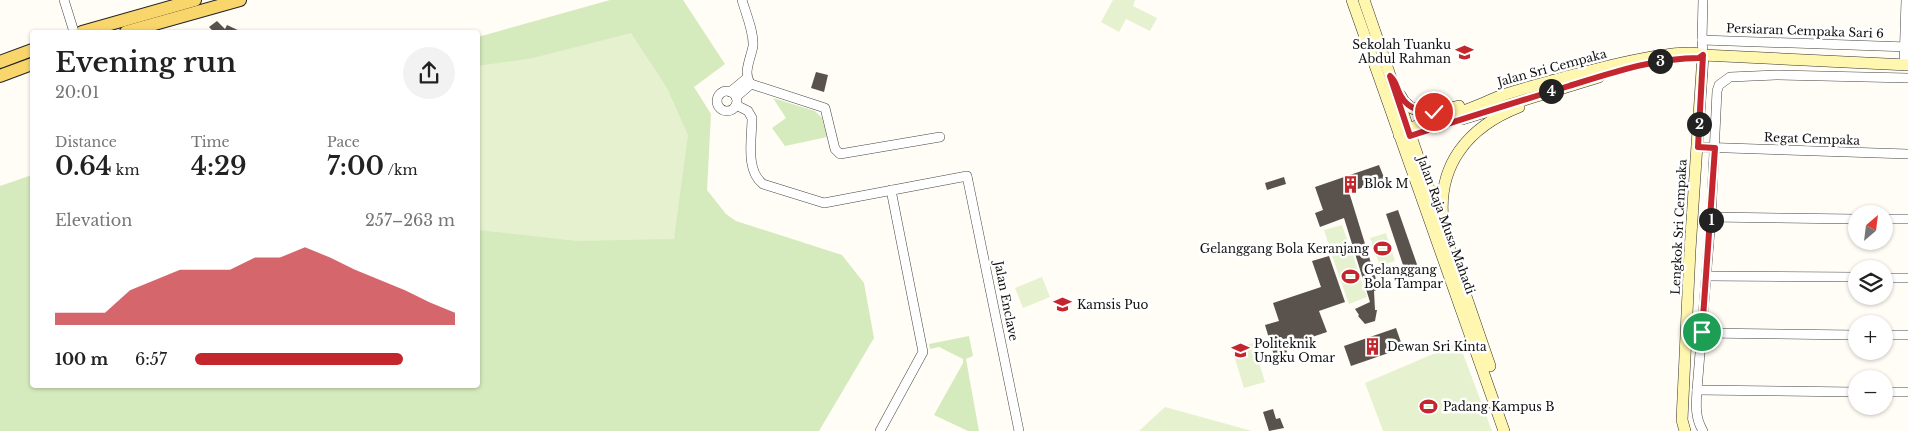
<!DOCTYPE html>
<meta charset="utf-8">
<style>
:root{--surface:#fff;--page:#f2f2f2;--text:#222;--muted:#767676;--accent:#c4262e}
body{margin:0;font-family:"Libre Baskerville",serif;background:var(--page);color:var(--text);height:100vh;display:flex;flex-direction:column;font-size:19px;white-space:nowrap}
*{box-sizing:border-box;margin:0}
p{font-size:16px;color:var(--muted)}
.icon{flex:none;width:28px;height:28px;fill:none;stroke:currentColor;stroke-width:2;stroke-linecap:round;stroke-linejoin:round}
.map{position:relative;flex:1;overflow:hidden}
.sheet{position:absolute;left:30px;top:30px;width:450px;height:358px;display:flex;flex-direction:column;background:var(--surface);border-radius:5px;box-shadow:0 1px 4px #0004}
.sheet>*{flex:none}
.needle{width:32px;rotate:28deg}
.tools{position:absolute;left:1848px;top:205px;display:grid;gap:10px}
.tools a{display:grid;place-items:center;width:45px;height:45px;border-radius:50%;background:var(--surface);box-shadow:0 1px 4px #0004;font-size:25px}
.pin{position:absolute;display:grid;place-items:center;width:42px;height:42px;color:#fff;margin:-21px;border:2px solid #fff;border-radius:50%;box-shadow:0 1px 5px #0007}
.km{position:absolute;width:25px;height:25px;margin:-12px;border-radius:50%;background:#222;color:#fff;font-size:14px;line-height:25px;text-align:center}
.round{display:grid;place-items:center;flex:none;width:52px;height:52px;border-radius:26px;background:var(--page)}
.headline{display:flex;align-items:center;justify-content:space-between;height:85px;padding:0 25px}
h1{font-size:28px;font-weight:600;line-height:38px}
.figures{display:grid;grid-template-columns:repeat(3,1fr);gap:8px;height:85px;padding:5px 25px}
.figures div{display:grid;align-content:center}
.figures b{font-size:25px;font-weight:600}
.figures small{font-size:14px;font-weight:400}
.figures p{font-size:14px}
.chart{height:140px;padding:10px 25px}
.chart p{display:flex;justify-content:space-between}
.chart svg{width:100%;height:90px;margin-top:5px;fill:var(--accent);opacity:.7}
ul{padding:0 25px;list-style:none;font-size:16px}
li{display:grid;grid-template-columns:80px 60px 1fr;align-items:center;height:38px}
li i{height:12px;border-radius:6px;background:var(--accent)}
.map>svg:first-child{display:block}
.green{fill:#d5ebbd}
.pitch{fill:#e6f2cf}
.building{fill:#5a524d}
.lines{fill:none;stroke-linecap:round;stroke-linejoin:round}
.street-casing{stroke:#444;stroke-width:10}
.secondary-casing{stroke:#333;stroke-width:12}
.primary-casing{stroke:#222;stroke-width:14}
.street{stroke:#fff;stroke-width:9}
.secondary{stroke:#fff6b0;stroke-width:11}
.primary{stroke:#f9d66b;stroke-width:12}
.route-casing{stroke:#fff;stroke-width:10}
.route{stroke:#c4262e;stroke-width:6}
.labels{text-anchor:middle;stroke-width:5;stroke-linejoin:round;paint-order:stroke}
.street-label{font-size:12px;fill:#111;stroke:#fff}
.poi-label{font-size:12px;fill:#111;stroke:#fff;text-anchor:start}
</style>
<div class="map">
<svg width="1908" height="431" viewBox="0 0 1908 431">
<rect width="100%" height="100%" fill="#fffdf5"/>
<g class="green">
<polygon points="610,0 683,0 725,64 694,87 711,114 707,190 726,214 736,221 842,255 864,283 874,338 819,431 0,431 0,186 32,175 32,385 478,385 478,37"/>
<polygon points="773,98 815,111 822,118 827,137 785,146 772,128 786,118"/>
<polygon points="969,336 973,356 966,359 979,431 968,431 934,415 963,363 963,359 939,347 930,349 929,344"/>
</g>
<g class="pitch">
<polygon points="1113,0 1135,0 1133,6 1157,18 1150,31 1126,19 1119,32 1101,22"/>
<polygon points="631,33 667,88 688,135 674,239 577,241 478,230 478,66 533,58"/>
<polygon points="1342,225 1350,248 1332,254 1324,230"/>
<polygon points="1386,233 1395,261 1380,266 1370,238"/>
<polygon points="1351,250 1367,297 1349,304 1332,256"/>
<polygon points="1042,277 1050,297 1023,308 1015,288"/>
<polygon points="1253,343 1265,382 1244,388 1232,349"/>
<polygon points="1459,343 1492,431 1383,431 1365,383"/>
<polygon points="1165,407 1252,431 1139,431"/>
</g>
<g class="building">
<polygon points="217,21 225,29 227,25 242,32 214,32 209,27"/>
<polygon points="816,72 828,75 824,92 811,88"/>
<polygon points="1379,165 1385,180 1349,192 1379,289 1374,291 1375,310 1377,310 1375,321 1365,324 1358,316 1359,315 1355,309 1370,302 1344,218 1320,227 1315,213 1323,210 1315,187"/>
<polygon points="1284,177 1286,184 1267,190 1265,183"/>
<polygon points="1398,210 1420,273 1407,277 1386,214"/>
<polygon points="1329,256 1345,302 1319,311 1327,332 1285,346 1289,358 1276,362 1265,325 1279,321 1273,303 1321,287 1312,261"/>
<polygon points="1396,328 1403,348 1351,366 1344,346"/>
<polygon points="1273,409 1276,419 1280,418 1284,428 1269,431 1263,412"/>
</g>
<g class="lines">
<defs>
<g id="street">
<polyline points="64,0 74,32"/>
<path d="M 742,0 C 746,14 754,32 753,46 C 751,58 742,74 751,84"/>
<polyline points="1703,0 1702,40 1703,55"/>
<polyline points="1702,40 1908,47"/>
<polyline points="1904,64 1906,0"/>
<polyline points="751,84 825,108 835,149 840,154 940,137"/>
<circle cx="727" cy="101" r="10"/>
<polyline points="730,92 747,78"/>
<polyline points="736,97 751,84"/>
<path d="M 736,105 L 748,111 L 752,118 C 752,139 745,170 763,184 L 824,203 L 967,176 L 1019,431"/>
<polyline points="1698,147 1908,154"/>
<polyline points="1711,217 1856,219"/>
<polyline points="1884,219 1908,219"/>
<polyline points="1706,276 1856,277"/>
<polyline points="1884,278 1908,278"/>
<polyline points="1702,333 1856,335"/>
<polyline points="1884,335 1908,335"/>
<polyline points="1697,390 1856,392"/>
<polyline points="1884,392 1908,392"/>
<polyline points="880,431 923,352 891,190"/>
<path d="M 1703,431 C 1695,418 1696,405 1697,390 L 1711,217 L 1717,91 L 1719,85 L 1730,77 L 1776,75 L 1908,78"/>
</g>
<g id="secondary">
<polyline points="1352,0 1504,431"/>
<polyline points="1364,0 1490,366"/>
<path d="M 1400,95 C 1411,119 1439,111 1459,106"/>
<polyline points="1462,119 1599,77"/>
<path d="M 1399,135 C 1414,124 1433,122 1449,116 C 1469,110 1487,101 1506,94 C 1538,84 1679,43 1703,55 L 1908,65"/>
<path d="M 1443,221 C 1437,165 1468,127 1519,107"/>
<polyline points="1685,431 1682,420 1690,250 1703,55"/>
</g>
<g id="primary">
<polyline points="82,32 195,0"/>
<polyline points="126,32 240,0"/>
<polyline points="0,62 32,50"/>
<polyline points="0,76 32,64"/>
</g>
</defs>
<use href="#street" class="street-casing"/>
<use href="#secondary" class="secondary-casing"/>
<use href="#primary" class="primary-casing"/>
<use href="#street" class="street"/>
<use href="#secondary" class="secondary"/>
<use href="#primary" class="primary"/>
</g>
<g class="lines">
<defs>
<path id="route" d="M 1434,112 C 1417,111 1405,108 1398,90 C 1396,85 1395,80 1390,76 L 1410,136 C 1463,119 1516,102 1569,86 C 1611,73 1654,58 1699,58 L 1703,55 L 1698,147 L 1715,148 L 1702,332"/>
</defs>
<use href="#route" class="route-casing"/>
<use href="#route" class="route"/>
</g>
<defs>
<symbol id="school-bare" viewBox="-9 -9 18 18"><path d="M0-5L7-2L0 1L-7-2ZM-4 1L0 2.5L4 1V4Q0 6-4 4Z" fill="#c4262e" stroke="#fff" stroke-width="2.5" paint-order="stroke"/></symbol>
<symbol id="building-bare" viewBox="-9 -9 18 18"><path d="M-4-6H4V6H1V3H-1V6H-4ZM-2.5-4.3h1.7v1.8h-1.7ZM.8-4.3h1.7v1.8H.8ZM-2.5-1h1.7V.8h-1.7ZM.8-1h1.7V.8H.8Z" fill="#c4262e" stroke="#fff" stroke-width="2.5" paint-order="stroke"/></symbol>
<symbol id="stadium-bare" viewBox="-9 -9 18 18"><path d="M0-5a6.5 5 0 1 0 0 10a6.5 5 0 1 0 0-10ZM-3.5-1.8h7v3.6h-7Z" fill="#c4262e" stroke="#fff" stroke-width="2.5" paint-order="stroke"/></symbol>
<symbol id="university-bare" viewBox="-9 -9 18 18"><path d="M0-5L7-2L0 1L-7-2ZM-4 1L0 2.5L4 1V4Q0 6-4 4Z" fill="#c4262e" stroke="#fff" stroke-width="2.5" paint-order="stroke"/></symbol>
</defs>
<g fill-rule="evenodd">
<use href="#school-bare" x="1452" y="40" width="25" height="25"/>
<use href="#building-bare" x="1338" y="172" width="25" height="25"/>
<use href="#stadium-bare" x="1370" y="236" width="25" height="25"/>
<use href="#stadium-bare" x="1338" y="264" width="25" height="25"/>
<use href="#university-bare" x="1050" y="292" width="25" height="25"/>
<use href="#building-bare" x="1360" y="334" width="25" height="25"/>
<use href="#university-bare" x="1228" y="338" width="25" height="25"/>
<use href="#stadium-bare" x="1416" y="394" width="25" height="25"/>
</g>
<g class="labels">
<g class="street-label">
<text transform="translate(1805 31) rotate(2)" y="4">Persiaran Cempaka Sari 6</text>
<text transform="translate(1552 68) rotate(-15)" y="4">Jalan Sri Cempaka</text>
<text transform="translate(1812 139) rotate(2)" y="4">Regat Cempaka</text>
<text transform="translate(1446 225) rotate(70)" y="4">Jalan Raja Musa Mahadi</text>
<text transform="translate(1679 227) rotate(-87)" y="4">Lengkok Sri Cempaka</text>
<text transform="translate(1006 301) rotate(79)" y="4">Jalan Enclave</text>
</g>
<g class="poi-label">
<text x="1451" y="49" text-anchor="end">Sekolah Tuanku<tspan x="1451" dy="14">Abdul Rahman</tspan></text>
<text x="1364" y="188">Blok M</text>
<text x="1369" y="253" text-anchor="end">Gelanggang Bola Keranjang</text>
<text x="1364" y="274">Gelanggang<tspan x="1364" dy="14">Bola Tampar</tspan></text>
<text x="1077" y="309">Kamsis Puo</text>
<text x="1254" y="348">Politeknik<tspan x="1254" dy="14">Ungku Omar</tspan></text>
<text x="1387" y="351">Dewan Sri Kinta</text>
<text x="1443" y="411">Padang Kampus B</text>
</g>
</g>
</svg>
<div class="tools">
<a><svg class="needle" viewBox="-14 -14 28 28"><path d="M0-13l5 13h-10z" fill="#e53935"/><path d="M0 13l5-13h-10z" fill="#767676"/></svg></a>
<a><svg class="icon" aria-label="layers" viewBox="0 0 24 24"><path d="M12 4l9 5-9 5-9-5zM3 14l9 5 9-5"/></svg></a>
<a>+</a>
<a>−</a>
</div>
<div class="pin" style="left:1702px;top:332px;background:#1e9e55"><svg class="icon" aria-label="arrive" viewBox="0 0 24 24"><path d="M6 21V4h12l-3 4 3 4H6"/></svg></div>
<div class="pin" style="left:1434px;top:112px;background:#d93025"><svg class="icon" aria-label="check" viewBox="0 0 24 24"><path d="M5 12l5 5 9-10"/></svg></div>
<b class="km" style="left:1711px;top:220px">1</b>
<b class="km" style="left:1699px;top:124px">2</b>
<b class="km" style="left:1660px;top:61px">3</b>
<b class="km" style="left:1551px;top:91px">4</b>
<section class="sheet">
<div class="headline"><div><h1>Evening run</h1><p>20:01</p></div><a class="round"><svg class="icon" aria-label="share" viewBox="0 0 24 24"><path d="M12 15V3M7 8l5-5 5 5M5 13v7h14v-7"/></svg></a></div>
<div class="figures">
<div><p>Distance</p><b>0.64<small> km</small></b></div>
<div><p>Time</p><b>4:29</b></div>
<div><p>Pace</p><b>7:00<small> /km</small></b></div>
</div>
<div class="chart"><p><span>Elevation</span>257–263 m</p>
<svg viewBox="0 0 160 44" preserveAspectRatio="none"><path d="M0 44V38L10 38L20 38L30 27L40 22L50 17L60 17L70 17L80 11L90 11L100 6L110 11L120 17L130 22L140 27L150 33L160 38V44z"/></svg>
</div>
<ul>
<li><b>100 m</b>6:57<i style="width:80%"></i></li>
</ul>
</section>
</div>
